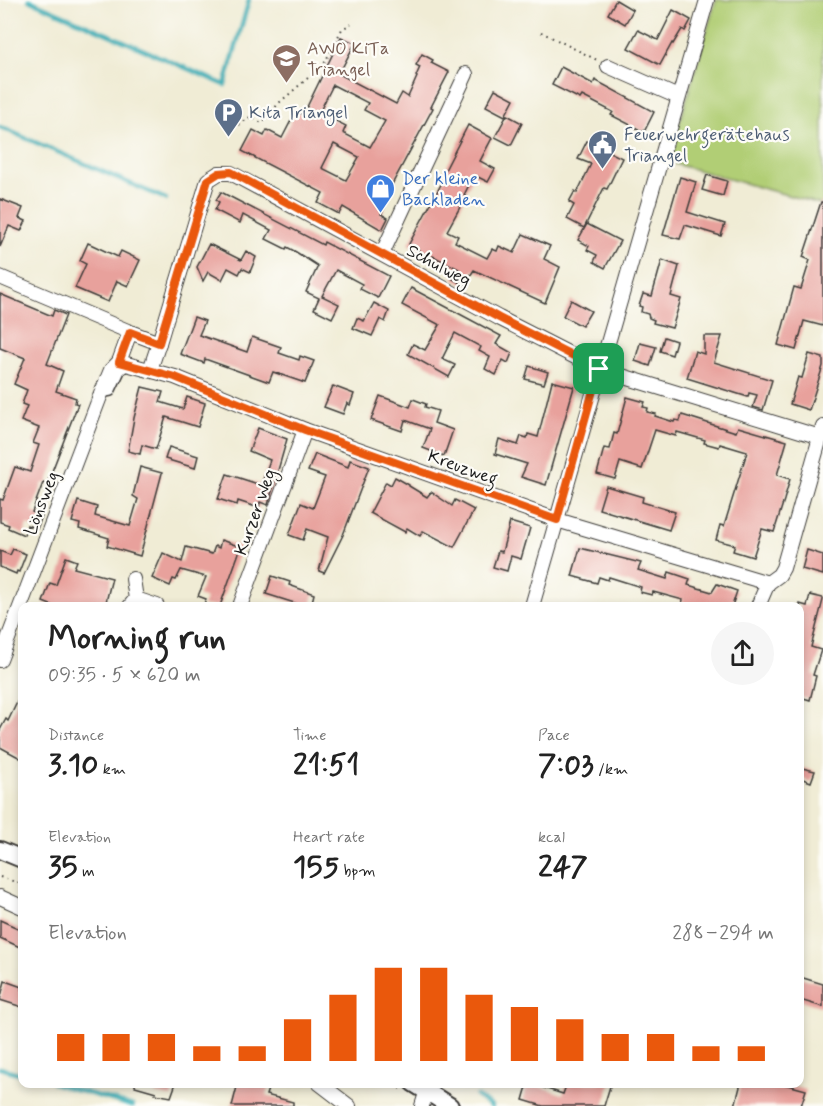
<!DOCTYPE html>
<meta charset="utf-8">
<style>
:root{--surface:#fff;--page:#f6f6f6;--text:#222;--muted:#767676;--accent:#ea580c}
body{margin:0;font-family:Mynerve,sans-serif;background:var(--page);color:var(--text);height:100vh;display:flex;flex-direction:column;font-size:22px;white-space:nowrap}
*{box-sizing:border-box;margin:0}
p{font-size:20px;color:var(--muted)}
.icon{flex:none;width:33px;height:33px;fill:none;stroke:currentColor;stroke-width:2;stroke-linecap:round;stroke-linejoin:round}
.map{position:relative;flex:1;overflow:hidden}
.drawer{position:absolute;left:18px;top:602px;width:786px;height:486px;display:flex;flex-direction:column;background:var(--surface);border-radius:12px;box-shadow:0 3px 9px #0003}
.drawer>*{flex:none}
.pin{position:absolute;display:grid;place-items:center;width:51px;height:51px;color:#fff;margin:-26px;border-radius:12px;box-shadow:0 3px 9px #0006}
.round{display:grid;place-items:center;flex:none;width:63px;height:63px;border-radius:32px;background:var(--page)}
.overview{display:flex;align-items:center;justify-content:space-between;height:102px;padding:0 30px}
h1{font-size:33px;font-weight:700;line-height:45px}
.stats{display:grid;grid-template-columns:repeat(3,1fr);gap:9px;height:102px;padding:6px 30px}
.stats div{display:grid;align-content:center}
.stats b{font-size:30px;font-weight:700}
.stats small{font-size:16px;font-weight:400}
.stats p{font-size:16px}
.chart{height:168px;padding:12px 30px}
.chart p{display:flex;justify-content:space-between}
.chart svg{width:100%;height:108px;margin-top:6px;stroke:var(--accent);stroke-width:6}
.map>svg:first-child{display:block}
.green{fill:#b1ce74;stroke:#667548;stroke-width:1.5}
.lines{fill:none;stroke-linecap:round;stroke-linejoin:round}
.stream{stroke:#3bacb4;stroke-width:4.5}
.building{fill:#e8a19c;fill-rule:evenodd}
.service-casing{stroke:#3c3b38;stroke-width:10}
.minor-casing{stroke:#3c3b38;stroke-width:16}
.tertiary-casing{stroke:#3c3b38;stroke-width:20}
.path{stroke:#3c3b38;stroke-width:2;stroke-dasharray:1.5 4.5;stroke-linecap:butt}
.service{stroke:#fff;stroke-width:7}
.minor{stroke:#fff;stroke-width:14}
.tertiary{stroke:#fff;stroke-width:16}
.route-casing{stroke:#fff;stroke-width:12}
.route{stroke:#ea580c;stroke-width:8}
.labels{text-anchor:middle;stroke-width:4.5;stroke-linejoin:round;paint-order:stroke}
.education-label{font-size:18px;fill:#785e54;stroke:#fdfcf7;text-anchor:start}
.service-label{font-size:18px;fill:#4e5e75;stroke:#fdfcf7;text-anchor:start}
.shop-label{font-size:18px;fill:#366cbe;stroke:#fdfcf7;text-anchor:start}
.street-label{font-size:18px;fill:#1c1c1c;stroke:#fdfcf7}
</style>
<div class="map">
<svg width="823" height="1106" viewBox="0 0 823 1106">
<rect width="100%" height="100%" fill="#fdfcf7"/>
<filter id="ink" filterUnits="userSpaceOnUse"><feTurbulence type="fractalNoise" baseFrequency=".0167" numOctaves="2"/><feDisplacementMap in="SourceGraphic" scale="12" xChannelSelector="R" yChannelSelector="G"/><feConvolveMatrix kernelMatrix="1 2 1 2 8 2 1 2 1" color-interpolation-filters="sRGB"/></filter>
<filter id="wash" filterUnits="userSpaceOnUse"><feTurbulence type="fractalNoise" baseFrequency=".008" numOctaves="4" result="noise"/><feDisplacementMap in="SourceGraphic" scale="24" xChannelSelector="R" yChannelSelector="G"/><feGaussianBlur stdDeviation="1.35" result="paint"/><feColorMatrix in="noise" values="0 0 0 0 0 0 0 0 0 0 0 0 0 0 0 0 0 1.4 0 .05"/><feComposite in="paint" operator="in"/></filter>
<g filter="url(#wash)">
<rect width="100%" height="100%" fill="#f0ecd5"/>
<polygon class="green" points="716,0 823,0 823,205 668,162"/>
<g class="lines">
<g class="stream">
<polyline points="29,0 225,85 249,0"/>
<polyline points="0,127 166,199"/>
<polyline points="0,1068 22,1074"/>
<polyline points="53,1083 133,1106"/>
<polyline points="476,1096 492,1106"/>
</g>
</g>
<g id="blocks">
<g class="building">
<polygon points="616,0 633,10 625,24 608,14"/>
<polygon points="673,10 691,20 685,31 682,29 673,44 672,43 660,65 628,48 638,30 658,40"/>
<path d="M 341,37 L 355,43 L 339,74 L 396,104 L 402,93 L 408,97 L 417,77 L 416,76 L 420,67 L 416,65 L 422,54 L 433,60 L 431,63 L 449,72 L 431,107 L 433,108 L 381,205 L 385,207 L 381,214 L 388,218 L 382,230 L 343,207 L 339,214 L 318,203 L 323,193 L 242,151 L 253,130 L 264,136 L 267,130 L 282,138 L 296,111 L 303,115 ZM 333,85 L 368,103 L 364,110 L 385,121 L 370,147 L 343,133 L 346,126 L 322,114 L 323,112 L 320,111 ZM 334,144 L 359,157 L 346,180 L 322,168 Z"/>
<polygon points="561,67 593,84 595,80 654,112 644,132 611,115 613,112 582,96 580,99 552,85"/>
<polygon points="495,89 514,99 505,116 486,106"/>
<polygon points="507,115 522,123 511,145 495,137"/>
<polygon points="468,125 492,138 480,161 495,169 488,182 474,175 464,195 466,196 447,231 458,236 455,242 487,258 492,249 497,251 499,246 514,253 523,234 550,246 544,259 560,267 545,303 474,270 464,285 453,279 459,269 433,256 432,259 409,244 445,177 442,176"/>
<polygon points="587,141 622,158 607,189 604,188 584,228 567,219 574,205 569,202 575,191 577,193 591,164 578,159"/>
<polygon points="707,175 727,181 723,196 702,190"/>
<polygon points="680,177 696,182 687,212 725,224 721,236 685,225 680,239 663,235"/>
<polygon points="221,192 323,245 324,242 389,276 378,298 360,289 362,284 336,270 322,296 339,304 332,318 314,309 319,298 306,292 318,266 296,252 287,247 286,249 266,239 271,230 243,215 240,223 215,210 219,202 216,200"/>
<polygon points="0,199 23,208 19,218 26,221 21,231 9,226 0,247"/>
<polygon points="821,202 823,202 823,326 804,321 796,350 778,345 794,287 801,289 810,260 803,257"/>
<polygon points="587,224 620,241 605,268 594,262 597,255 587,250 589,246 578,240"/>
<polygon points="88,243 118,257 121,251 140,260 128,286 117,281 108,302 75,288 86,264 80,261"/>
<polygon points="209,244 241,260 246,251 256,257 250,272 242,268 239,274 228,268 222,280 208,272 203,281 197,267"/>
<polygon points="662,260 679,266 671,296 681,299 672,328 653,323 654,320 649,318 648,314 641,312 642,307 639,306 643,294 652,296"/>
<polygon points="411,288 501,336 496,344 512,353 508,363 503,360 496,375 485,369 490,357 479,351 481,347 455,333 442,359 455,365 449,377 408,354 413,344 425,350 440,325 402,305"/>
<polygon points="0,294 52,316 54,310 66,315 47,364 63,371 56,391 76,398 75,403 78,404 47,484 43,483 32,512 42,516 37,529 27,525 24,535 8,528 9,525 0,522 0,499 3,500 15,467 30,472 39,445 33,443 39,428 21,421 27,406 22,404 27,390 14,384 25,358 0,348"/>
<polygon points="571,300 591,311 582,326 563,316"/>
<polygon points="374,303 389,311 385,322 380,319 372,336 353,328 357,318 364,321"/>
<polygon points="194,317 205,321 199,335 247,352 252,337 281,347 279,353 299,360 300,356 314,361 305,383 273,372 269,382 205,359 204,363 180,354"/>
<polygon points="704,336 722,336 714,362 772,380 763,410 753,407 757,395 749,393 748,397 687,378 695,351 704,354"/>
<polygon points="664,337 676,341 672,355 660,351"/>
<polygon points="640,343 656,347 650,366 635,361"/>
<polygon points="809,354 823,358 823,366 809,410 790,404 798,377 802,378"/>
<polygon points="529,366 548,372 544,384 525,379"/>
<polygon points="552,381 574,387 546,485 521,477 527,464 495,454 499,439 518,445 521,436 527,438 528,434 538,437"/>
<polygon points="333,386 354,394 350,405 347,403 343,414 324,407"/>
<polygon points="142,387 163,392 160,402 183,409 187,397 205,403 198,427 166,417 156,449 142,445 140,454 128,451 134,418"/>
<polygon points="380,396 410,407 413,399 426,404 425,407 438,411 434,423 453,430 444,456 423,448 430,429 405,420 402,431 371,420"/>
<polygon points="627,397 645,402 643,407 648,408 647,412 656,414 655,416 674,422 675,420 680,421 682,415 736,432 738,427 787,441 777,475 790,479 784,500 774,532 762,529 753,557 733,551 735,545 716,540 720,525 724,526 747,452 720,444 719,447 704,443 705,440 677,432 676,436 655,430 642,469 620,462 615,479 597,474 604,448 610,449 614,433 617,434"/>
<polygon points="258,428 287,439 268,505 260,502 259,508 238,501 237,505 218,499 227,474 261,485 270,460 249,451"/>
<polygon points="169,447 198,456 195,468 165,459"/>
<polygon points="315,454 348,467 350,460 369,467 343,535 324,573 319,571 328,537 307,529 303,540 289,535 301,503 313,508 325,477 308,471"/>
<polygon points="140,467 162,473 140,556 107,546 109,538 79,529 80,524 72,522 78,501 97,507 95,516 130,526 138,499 133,496"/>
<polygon points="395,477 409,485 409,486 427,497 431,492 452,506 455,500 474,510 454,547 423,531 420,536 407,528 405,532 370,513 386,482 391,485"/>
<polygon points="606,486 643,497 642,502 675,512 669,530 599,509"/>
<polygon points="510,522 530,528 521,559 511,556 507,571 493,567 498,551 502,552"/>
<polygon points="221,540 241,547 220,606 203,606 206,599 198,596 206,577 181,570 176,580 173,579 170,586 152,578 163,553 182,562 186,547 212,554 215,546 219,548"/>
<polygon points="580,548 641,563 638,570 667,579 669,572 690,579 688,585 712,592 717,584 737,591 732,606 681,606 683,600 653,592 652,595 640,592 641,587 609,577 608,580 599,577 597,583 572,576"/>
<polygon points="13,549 26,554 19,572 17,571 16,574 0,567 0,551 10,555"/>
<polygon points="807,550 823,555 823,575 802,569"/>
<polygon points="66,557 77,561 74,568 112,578 105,606 53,606 43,602 50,583 56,585"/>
<polygon points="272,576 290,582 289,585 314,594 311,606 304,606 266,594"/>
<polygon points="810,595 823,598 823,600 811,647 821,650 813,675 816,676 810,700 800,697 800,604 807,606"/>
<polygon points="22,692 22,759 0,747 0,730 6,719 8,721"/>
<polygon points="802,768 815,771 811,782 800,778"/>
<polygon points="0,920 22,930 22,948 0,938"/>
<polygon points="800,977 823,984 823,1007 800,1000"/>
<polygon points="5,981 22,987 22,1007 0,1000"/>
<polygon points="135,1083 176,1083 171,1097 155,1094 156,1092 135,1086"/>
<polygon points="238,1083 270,1083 266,1095 293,1102 293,1106 232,1106"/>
<polygon points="528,1083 563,1094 567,1083 611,1083 604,1106 543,1106 523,1100"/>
<polygon points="741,1083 780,1083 806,1090 801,1106 735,1106"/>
</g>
</g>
</g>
<g filter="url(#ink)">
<use href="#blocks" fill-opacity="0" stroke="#3c3b38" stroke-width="1.5"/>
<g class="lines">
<defs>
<polyline id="service" points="101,394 111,392 121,371 128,366"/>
<g id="minor">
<polyline points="608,66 678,97"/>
<polyline points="382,254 466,74"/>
<polyline points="0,277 130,332"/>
<polyline points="159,343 208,180 219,173 231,173 499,318 599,369 820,437"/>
<polyline points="119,362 175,377 305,430 557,520 768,583"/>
<polyline points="133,579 136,599"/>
<polyline points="130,606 136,599 157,606"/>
<polyline points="240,606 305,430"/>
<polyline points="532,606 707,0"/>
<polyline points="758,606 768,583 779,575 783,568 823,427"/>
<polyline points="0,660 101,394 111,370 119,362 130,332 159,343 150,370"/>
<polyline points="0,897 22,907"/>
<polyline points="319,1083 349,1106"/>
<polyline points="422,1106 429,1083"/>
</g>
<g id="tertiary">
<polyline points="0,850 22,859"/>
<polyline points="413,1083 450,1106"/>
</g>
</defs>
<use href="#service" class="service-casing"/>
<use href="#minor" class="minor-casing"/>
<use href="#tertiary" class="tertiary-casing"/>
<g class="path">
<polyline points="541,32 597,60"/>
<polyline points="239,125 250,117 262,123 279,103 324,64 342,29 351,24"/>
<polyline points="0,877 22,884"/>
<polyline points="389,1083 400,1089"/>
</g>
<use href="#service" class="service"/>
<use href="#minor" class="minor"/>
<use href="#tertiary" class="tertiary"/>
</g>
</g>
<g class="lines" filter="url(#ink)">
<defs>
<polygon id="route" points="231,172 499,318 599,369 557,520 305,430 175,377 119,362 130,332 159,343 208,180 219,173"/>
</defs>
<use href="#route" class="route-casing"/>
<use href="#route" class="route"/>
</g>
<defs>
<symbol id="school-pin" viewBox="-11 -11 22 30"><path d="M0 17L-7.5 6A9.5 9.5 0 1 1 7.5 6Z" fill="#8d6e63" stroke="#fdfcf7"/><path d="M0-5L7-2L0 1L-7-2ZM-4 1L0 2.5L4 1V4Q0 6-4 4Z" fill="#fff"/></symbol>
<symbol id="parking-pin" viewBox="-11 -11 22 30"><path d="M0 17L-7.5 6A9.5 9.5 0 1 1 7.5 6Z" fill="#5c6f8a" stroke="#fdfcf7"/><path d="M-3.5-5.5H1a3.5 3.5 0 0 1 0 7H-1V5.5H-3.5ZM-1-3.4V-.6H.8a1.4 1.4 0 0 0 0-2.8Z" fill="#fff"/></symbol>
<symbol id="civic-pin" viewBox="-11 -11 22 30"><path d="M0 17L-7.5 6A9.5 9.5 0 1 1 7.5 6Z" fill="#5c6f8a" stroke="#fdfcf7"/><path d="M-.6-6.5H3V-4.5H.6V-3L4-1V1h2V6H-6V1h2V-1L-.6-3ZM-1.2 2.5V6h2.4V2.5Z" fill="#fff"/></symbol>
<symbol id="shop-pin" viewBox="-11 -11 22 30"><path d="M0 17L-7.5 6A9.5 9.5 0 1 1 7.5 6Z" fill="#3f7fe0" stroke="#fdfcf7"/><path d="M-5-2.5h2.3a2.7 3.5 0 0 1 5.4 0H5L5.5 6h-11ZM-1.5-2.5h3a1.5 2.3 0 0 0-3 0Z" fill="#fff"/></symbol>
</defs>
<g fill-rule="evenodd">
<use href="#school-pin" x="270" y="42" width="33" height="45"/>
<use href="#parking-pin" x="212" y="96" width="33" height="45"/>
<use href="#civic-pin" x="586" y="128" width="33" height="45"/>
<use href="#shop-pin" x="364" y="172" width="33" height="45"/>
</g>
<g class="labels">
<g class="education-label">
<text x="307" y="54">AWO KiTa<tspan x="307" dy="21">Triangel</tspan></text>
</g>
<g class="service-label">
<text x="249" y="118">Kita Triangel</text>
<text x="624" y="140">Feuerwehrgerätehaus<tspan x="624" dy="21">Triangel</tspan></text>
</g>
<g class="shop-label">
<text x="402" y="184">Der kleine<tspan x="402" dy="21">Backladen</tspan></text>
</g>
<g class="street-label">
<text transform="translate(439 265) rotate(28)" y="6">Schulweg</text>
<text transform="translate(463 467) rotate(20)" y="6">Kreuzweg</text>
<text transform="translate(41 503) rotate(-69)" y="6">Lönsweg</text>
<text transform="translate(255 512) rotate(-70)" y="6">Kurzer Weg</text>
</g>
</g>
</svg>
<div class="pin" style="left:599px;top:369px;background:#1e9e55"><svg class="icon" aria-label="arrive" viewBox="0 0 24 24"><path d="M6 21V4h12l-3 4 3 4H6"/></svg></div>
<section class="drawer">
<div class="overview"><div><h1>Morning run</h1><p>09:35 · 5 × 620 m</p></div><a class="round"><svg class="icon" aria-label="share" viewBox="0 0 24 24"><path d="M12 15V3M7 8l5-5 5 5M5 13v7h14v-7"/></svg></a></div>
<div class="stats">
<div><p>Distance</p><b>3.10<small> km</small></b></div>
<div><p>Time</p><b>21:51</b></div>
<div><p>Pace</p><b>7:03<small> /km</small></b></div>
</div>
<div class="stats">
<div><p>Elevation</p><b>35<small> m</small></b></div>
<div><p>Heart rate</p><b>155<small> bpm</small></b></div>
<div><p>kcal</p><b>247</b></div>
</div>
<div class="chart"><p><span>Elevation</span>288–294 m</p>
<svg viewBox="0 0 160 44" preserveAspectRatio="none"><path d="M5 44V33M15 44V33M25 44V33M35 44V38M45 44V38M55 44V27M65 44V17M75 44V6M85 44V6M95 44V17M105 44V22M115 44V27M125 44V33M135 44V33M145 44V38M155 44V38"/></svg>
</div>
</section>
</div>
